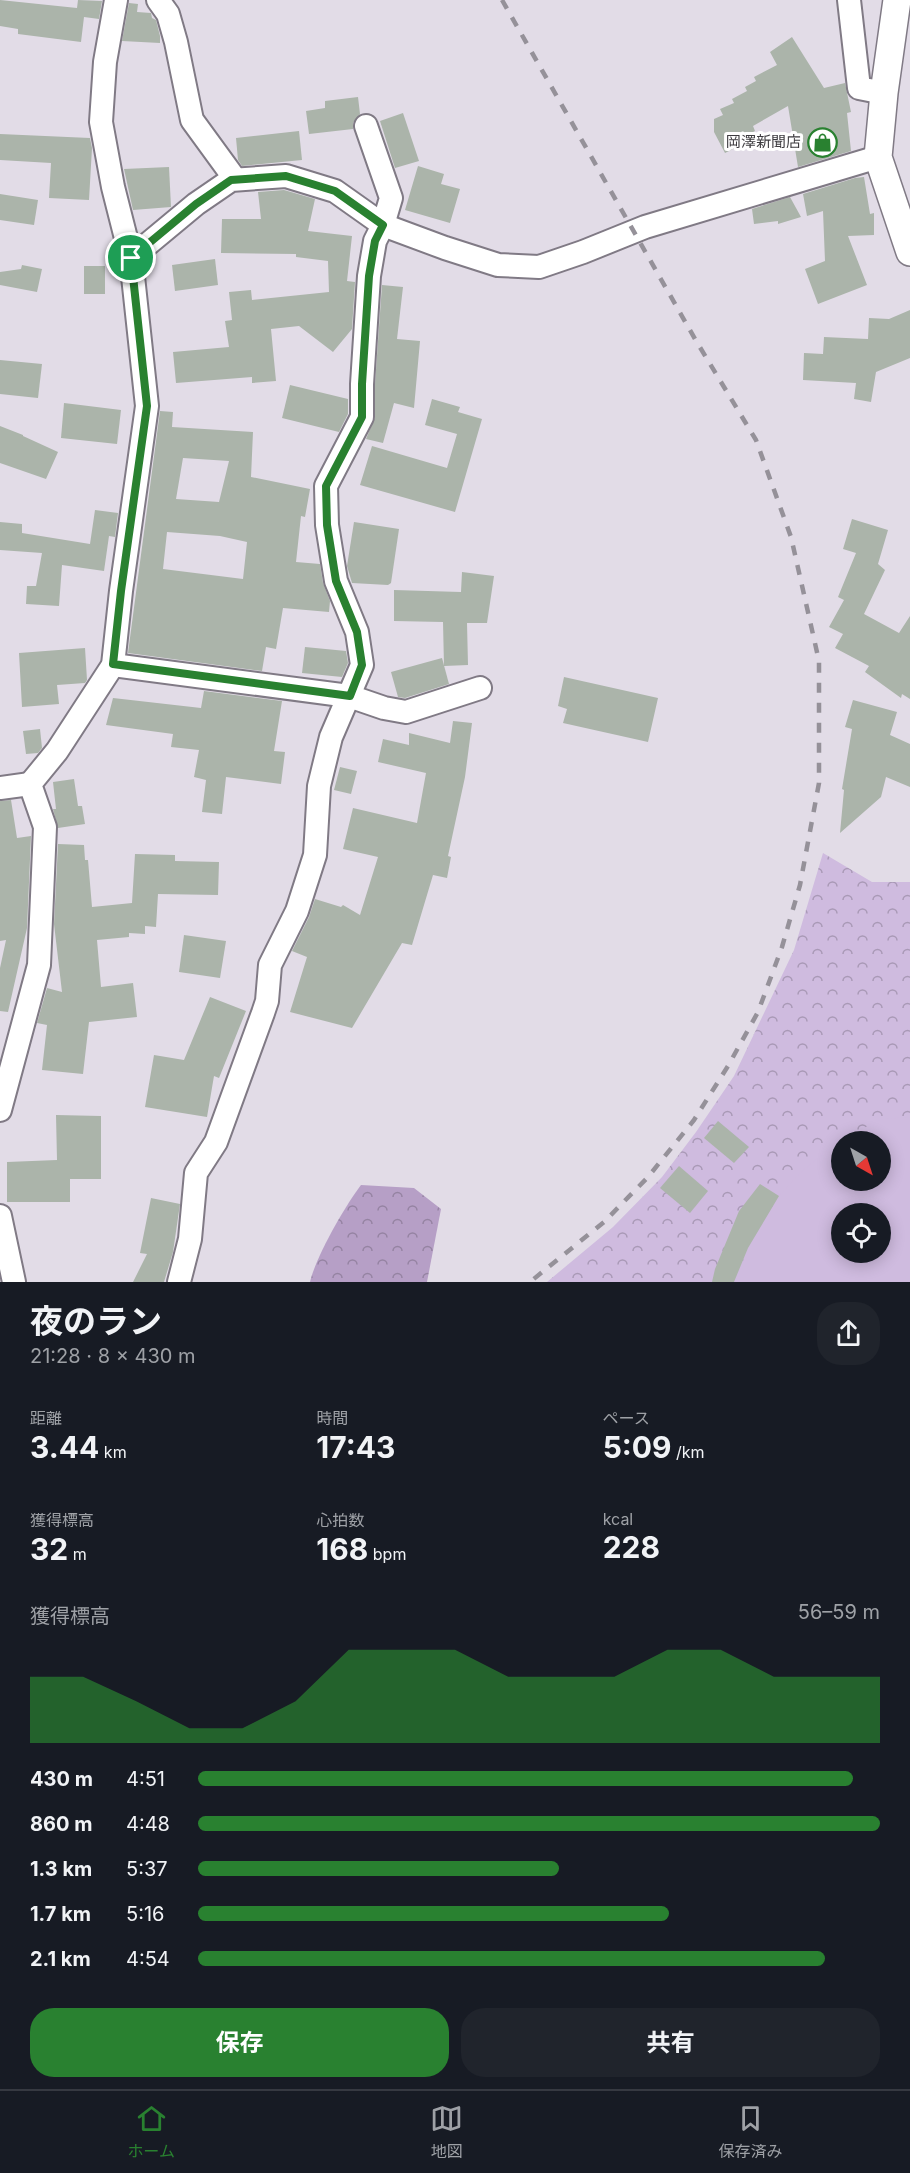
<!DOCTYPE html>
<html lang="ja">
<meta charset="utf-8">
<style>
:root{--surface:#171b24;--page:#20242c;--text:#f1f3f6;--muted:#9ea1a6;--line:#363941;--accent:#298130}
body{margin:0;font-family:Inter,"Noto Sans JP",sans-serif;background:var(--page);color:var(--text);height:100vh;display:flex;flex-direction:column;font-size:22px;white-space:nowrap}
*{box-sizing:border-box;margin:0}
p{font-size:20px;color:var(--muted)}
.icon{flex:none;width:33px;height:33px;fill:none;stroke:currentColor;stroke-width:2;stroke-linecap:round;stroke-linejoin:round}
.map{position:relative;height:1282px;overflow:hidden}
.side{display:flex;flex-direction:column;background:var(--surface);flex:1}
.side>*{flex:none}
.needle{width:39px;rotate:141deg}
.fabs{position:absolute;left:831px;top:1131px;display:grid;gap:12px}
.fabs a{display:grid;place-items:center;width:60px;height:60px;border-radius:50%;background:var(--surface);box-shadow:0 3px 15px #0003;font-size:30px}
.pin{position:absolute;display:grid;place-items:center;width:51px;height:51px;color:#fff;margin:-26px;border:3px solid #fff;border-radius:50%;box-shadow:0 2px 6px #0007}
.round{display:grid;place-items:center;flex:none;width:63px;height:63px;border-radius:24px;background:var(--page)}
.head{display:flex;align-items:center;justify-content:space-between;height:102px;padding:0 30px}
h1{font-size:33px;font-weight:700;line-height:45px}
.figures{display:grid;grid-template-columns:repeat(3,1fr);gap:9px;height:102px;padding:6px 30px}
.figures div{display:grid;align-content:center}
.figures b{font-size:30px;font-weight:700}
.figures small{font-size:16px;font-weight:400}
.figures p{font-size:16px}
.chart{height:168px;padding:12px 30px}
.chart p{display:flex;justify-content:space-between}
.chart svg{width:100%;height:108px;margin-top:6px;fill:var(--accent);opacity:.7}
.action{display:flex;gap:12px;margin-top:auto;padding:12px 30px}
.action a{flex:1;height:69px;border-radius:24px;background:var(--accent);color:#fff;font-size:24px;font-weight:700;line-height:69px;text-align:center}
.action a+a{background:var(--page);color:var(--text)}
ul{padding:0 30px;list-style:none;font-size:20px}
li{display:grid;grid-template-columns:96px 72px 1fr;align-items:center;height:45px}
li i{height:15px;border-radius:8px;background:var(--accent)}
.dock{display:flex;justify-content:space-around;align-items:center;height:84px;border-top:2px solid var(--line);background:var(--surface);font-size:16px;color:var(--muted)}
.dock a{display:grid;justify-items:center;gap:3px}
.dock .selected{color:var(--accent)}
.map>svg:first-child{display:block}
.forest{fill:url(#forest-crowns)}
.park{fill:url(#park-crowns);fill-rule:evenodd}
.pitch{fill:#cfbbdf;fill-rule:evenodd}
.building{fill:#abb4aa;fill-rule:evenodd}
.lines{fill:none;stroke-linecap:round;stroke-linejoin:round}
.minor-casing{stroke:#807a85;stroke-width:26}
.tertiary-casing{stroke:#807a85;stroke-width:30}
.minor{stroke:#fff;stroke-width:22}
.tertiary{stroke:#fff;stroke-width:27}
.rail{stroke:#959199;stroke-width:4.5;stroke-dasharray:10 10;stroke-linecap:butt}
.route-casing{stroke:#fff;stroke-width:12}
.route{stroke:#298130;stroke-width:8}
.labels{text-anchor:middle;stroke-width:6;stroke-linejoin:round;paint-order:stroke}
.poi-label{font-size:15px;fill:#3d3b3f;stroke:#fff;text-anchor:end}
</style>
<div class="map">
<svg width="910" height="1282" viewBox="0 0 910 1282">
<defs>
<pattern id="forest-crowns" width="20" height="18" patternUnits="userSpaceOnUse" patternTransform="scale(1.5)"><rect width="20" height="18" fill="#b69fc6"/><path d="M2 6a3 3 0 1 1 6 0M12 15a3 3 0 1 1 6 0" fill="none" stroke="#9583a2"/></pattern>
<pattern id="park-crowns" width="20" height="18" patternUnits="userSpaceOnUse" patternTransform="scale(1.5)"><rect width="20" height="18" fill="#cfbbdf"/><path d="M2 6a3 3 0 1 1 6 0M12 15a3 3 0 1 1 6 0" fill="none" stroke="#a999b6"/></pattern>
</defs>
<rect width="100%" height="100%" fill="#e2dce7"/>
<path class="forest" d="M 361,1185 L 414,1188 L 441,1209 L 427,1282 L 310,1282 C 316,1256 345,1206 361,1185 Z"/>
<path class="park" d="M 823,853 L 872,882 L 910,882 L 910,1282 L 547,1282 L 613,1227 L 662,1177 L 696,1132 L 734,1076 L 794,950 ZM 842,1142 L 880,1142 L 880,1180 L 842,1180 ZM 842,1214 L 880,1214 L 880,1252 L 842,1252 Z"/>
<path class="pitch" d="M 910,1117 L 910,1282 L 735,1282 L 748,1248 L 760,1226 L 779,1196 L 800,1173 L 842,1138 L 883,1119 ZM 842,1142 L 880,1142 L 880,1180 L 842,1180 ZM 842,1214 L 880,1214 L 880,1252 L 842,1252 Z"/>
<g class="building">
<polygon points="0,0 77,8 78,0 102,1 99,19 84,17 81,42 18,34 18,29 0,26"/>
<polygon points="129,3 138,4 137,12 151,13 152,18 156,20 160,36 160,43 122,41"/>
<polygon points="792,37 824,88 845,83 851,112 847,113 851,151 798,167 788,106 753,126 755,131 742,138 745,143 725,153 714,132 714,119 723,115 720,109 734,103 732,99 747,91 745,87 756,81 754,77 777,65 770,52"/>
<polygon points="358,97 360,114 353,123 353,129 309,134 306,111 325,108 325,101"/>
<polygon points="403,113 419,161 395,168 380,121"/>
<polygon points="299,131 302,160 242,166 238,160 236,138"/>
<polygon points="0,134 90,138 92,148 89,200 49,198 51,163 0,160"/>
<polygon points="418,166 444,174 441,184 460,189 450,223 405,210"/>
<polygon points="169,167 171,207 133,210 124,169"/>
<polygon points="864,177 870,214 874,213 874,235 848,236 867,285 818,304 805,269 825,261 823,211 807,216 803,194 855,178"/>
<polygon points="284,190 315,199 308,231 352,236 347,281 355,282 352,329 333,352 299,326 271,329 276,381 252,383 252,377 176,383 173,352 229,347 225,321 232,320 229,292 251,290 252,300 329,292 328,261 296,257 296,254 221,253 222,219 261,219 258,192"/>
<polygon points="0,194 38,200 34,225 0,220"/>
<polygon points="790,197 801,217 778,224 778,221 754,224 752,209"/>
<polygon points="215,259 218,285 175,291 172,265"/>
<polygon points="22,265 42,269 37,292 0,285 0,272 21,269"/>
<rect x="84" y="266" width="21" height="28"/>
<polygon points="382,285 403,287 397,339 420,341 414,408 394,403 383,443 366,439 375,417 375,384"/>
<polygon points="910,310 910,358 876,372 871,402 854,399 856,383 803,380 804,353 823,354 824,337 868,339 869,318 889,319"/>
<polygon points="0,360 42,364 38,398 0,394"/>
<polygon points="290,385 348,399 348,414 339,432 282,418"/>
<polygon points="432,399 460,407 458,412 482,419 455,512 360,485 372,446 447,468 457,434 425,425"/>
<polygon points="64,403 121,410 117,444 61,438"/>
<path d="M 160,411 L 173,412 L 172,427 L 253,432 L 251,477 L 310,489 L 305,517 L 301,516 L 296,562 L 320,564 L 323,583 L 330,601 L 329,612 L 283,608 L 276,649 L 266,647 L 262,671 L 128,653 ZM 183,458 L 229,461 L 219,502 L 176,499 ZM 167,532 L 220,536 L 247,542 L 243,579 L 163,569 Z"/>
<polygon points="0,426 23,435 23,436 58,452 46,479 0,463"/>
<polygon points="95,510 118,513 115,537 109,536 104,571 62,565 59,606 26,604 27,586 36,586 42,553 0,550 0,522 22,524 22,533 90,544"/>
<polygon points="852,519 888,530 878,564 885,570 864,614 899,633 910,616 910,699 902,694 901,698 865,672 869,666 835,648 843,634 829,627 844,600 838,597 856,553 843,549"/>
<polygon points="354,522 399,529 391,583 388,585 352,583 347,566"/>
<polygon points="462,572 494,576 487,623 467,623 468,665 444,666 443,622 394,621 394,590 461,592"/>
<polygon points="305,647 346,651 348,663 342,677 302,673"/>
<polygon points="85,648 87,680 85,683 57,685 59,704 22,707 19,653"/>
<polygon points="442,658 449,684 405,698 398,697 391,672"/>
<polygon points="564,677 658,698 648,742 563,723 567,709 558,706"/>
<polygon points="204,691 282,701 274,751 285,752 281,784 226,777 222,814 202,812 206,780 194,777 199,750 171,747 173,734 106,725 113,698 201,708"/>
<polygon points="853,700 897,712 890,735 910,744 910,787 886,777 881,797 840,833 844,790 842,789 852,729 845,727"/>
<polygon points="453,721 472,723 465,777 448,856 451,857 447,878 433,875 412,945 402,943 352,1028 290,1012 307,957 292,951 309,917 315,899 341,907 343,905 360,915 378,857 343,849 353,808 417,823 426,773 378,762 383,739 409,745 409,733 450,743"/>
<polygon points="40,729 42,748 38,753 26,754 23,731"/>
<polygon points="340,767 357,771 351,794 334,790"/>
<polygon points="74,779 78,806 82,806 85,824 58,828 53,809 56,809 53,782"/>
<polygon points="11,800 17,838 31,836 27,928 8,1012 0,1011 0,968 6,940 0,941 0,801"/>
<polygon points="58,844 84,845 85,860 88,860 92,907 132,903 135,854 175,855 175,861 219,862 218,895 158,894 156,927 145,926 145,934 129,933 129,937 97,940 101,987 133,983 137,1017 89,1022 83,1074 42,1070 47,1025 37,1023 47,988 62,992 54,924"/>
<polygon points="184,935 226,941 220,978 179,972"/>
<polygon points="210,997 246,1011 219,1078 214,1076 207,1117 145,1107 154,1055 184,1060"/>
<polygon points="56,1115 101,1116 101,1179 70,1179 70,1202 7,1202 7,1162 57,1160"/>
<polygon points="718,1121 749,1147 734,1163 704,1138"/>
<polygon points="679,1166 708,1191 690,1213 660,1188"/>
<polygon points="760,1184 779,1196 748,1248 734,1282 712,1282 715,1269 739,1211"/>
<polygon points="151,1198 180,1204 173,1252 164,1282 133,1282 147,1254 140,1253"/>
</g>
<g class="lines">
<defs>
<g id="minor">
<polyline points="158,0 168,14 176,42 192,120 235,179"/>
<polyline points="849,0 859,88 884,93"/>
<polyline points="131,258 196,204 231,180 286,176 335,191 383,225 445,248 498,265 539,267 583,252 645,227 878,157"/>
<polyline points="113,665 349,696 384,708 406,712 480,688"/>
<polyline points="0,788 30,784"/>
<polyline points="0,1110 39,965 45,827 30,784 57,751 113,665 121,591 147,406 131,258 113,187 101,122 105,62 116,0"/>
<polyline points="0,1216 14,1282"/>
<polyline points="179,1282 190,1239 196,1173 216,1142 263,1013 267,1001 270,965 297,911 315,855 319,786 331,737 362,665 357,632 336,581 327,525 326,486 362,417 362,384 369,276 375,241 383,225 391,198 366,126"/>
</g>
<polyline id="tertiary" points="897,0 884,93 878,157 910,252"/>
</defs>
<use href="#minor" class="minor-casing"/>
<use href="#tertiary" class="tertiary-casing"/>
<use href="#minor" class="minor"/>
<use href="#tertiary" class="tertiary"/>
<polyline class="rail" points="502,0 695,339 756,440 791,537 819,661 819,783 800,885 782,947 758,1012 728,1066 694,1120 648,1177 604,1222 530,1282"/>
</g>
<g class="lines">
<defs>
<polygon id="route" points="286,176 335,191 383,225 375,241 369,276 362,384 362,417 326,486 327,525 336,581 357,632 362,665 350,696 113,664 121,591 147,406 131,258 196,204 231,180"/>
</defs>
<use href="#route" class="route-casing"/>
<use href="#route" class="route"/>
</g>
<defs>
<symbol id="shop-ring" viewBox="-11 -11 22 22"><circle r="9.5" fill="#fff" stroke="#298130" stroke-width="1.5"/><path d="M-5-2.5h2.3a2.7 3.5 0 0 1 5.4 0H5L5.5 6h-11ZM-1.5-2.5h3a1.5 2.3 0 0 0-3 0Z" fill="#298130"/></symbol>
</defs>
<g fill-rule="evenodd">
<use href="#shop-ring" x="806" y="126" width="33" height="33"/>
</g>
<g class="labels">
<g class="poi-label">
<text x="801" y="147">岡澤新聞店</text>
</g>
</g>
</svg>
<div class="fabs">
<a><svg class="needle" viewBox="-14 -14 28 28"><path d="M0-13l5 13h-10z" fill="#e53935"/><path d="M0 13l5-13h-10z" fill="#9ea1a6"/></svg></a>
<a><svg class="icon" aria-label="locate" viewBox="0 0 24 24"><circle cx="12" cy="12" r="6"/><path d="M12 2v4M12 18v4M2 12h4M18 12h4"/></svg></a>
</div>
<div class="pin" style="left:131px;top:258px;background:#1e9e55"><svg class="icon" aria-label="arrive" viewBox="0 0 24 24"><path d="M6 21V4h12l-3 4 3 4H6"/></svg></div>
</div>
<section class="side">
<div class="head"><div><h1>夜のラン</h1><p>21:28 · 8 × 430 m</p></div><a class="round"><svg class="icon" aria-label="share" viewBox="0 0 24 24"><path d="M12 15V3M7 8l5-5 5 5M5 13v7h14v-7"/></svg></a></div>
<div class="figures">
<div><p>距離</p><b>3.44<small> km</small></b></div>
<div><p>時間</p><b>17:43</b></div>
<div><p>ペース</p><b>5:09<small> /km</small></b></div>
</div>
<div class="figures">
<div><p>獲得標高</p><b>32<small> m</small></b></div>
<div><p>心拍数</p><b>168<small> bpm</small></b></div>
<div><p>kcal</p><b>228</b></div>
</div>
<div class="chart"><p><span>獲得標高</span>56–59 m</p>
<svg viewBox="0 0 160 44" preserveAspectRatio="none"><path d="M0 44V17L10 17L20 27L30 38L40 38L50 27L60 6L70 6L80 6L90 17L100 17L110 17L120 6L130 6L140 17L150 17L160 17V44z"/></svg>
</div>
<ul>
<li><b>430 m</b>4:51<i style="width:96%"></i></li>
<li><b>860 m</b>4:48<i style="width:100%"></i></li>
<li><b>1.3 km</b>5:37<i style="width:53%"></i></li>
<li><b>1.7 km</b>5:16<i style="width:69%"></i></li>
<li><b>2.1 km</b>4:54<i style="width:92%"></i></li>
</ul>
<div class="action"><a>保存</a><a>共有</a></div>
</section>
<nav class="dock">
<a class="selected"><svg class="icon" aria-label="home" viewBox="0 0 24 24"><path d="M3 11l9-7 9 7M6 9v11h12V9"/></svg>ホーム</a>
<a><svg class="icon" aria-label="map" viewBox="0 0 24 24"><path d="M3 6l6-2 6 2 6-2v14l-6 2-6-2-6 2zM9 4v14M15 6v14"/></svg>地図</a>
<a><svg class="icon" aria-label="saved" viewBox="0 0 24 24"><path d="M7 4h10v16l-5-4-5 4z"/></svg>保存済み</a>
</nav>
